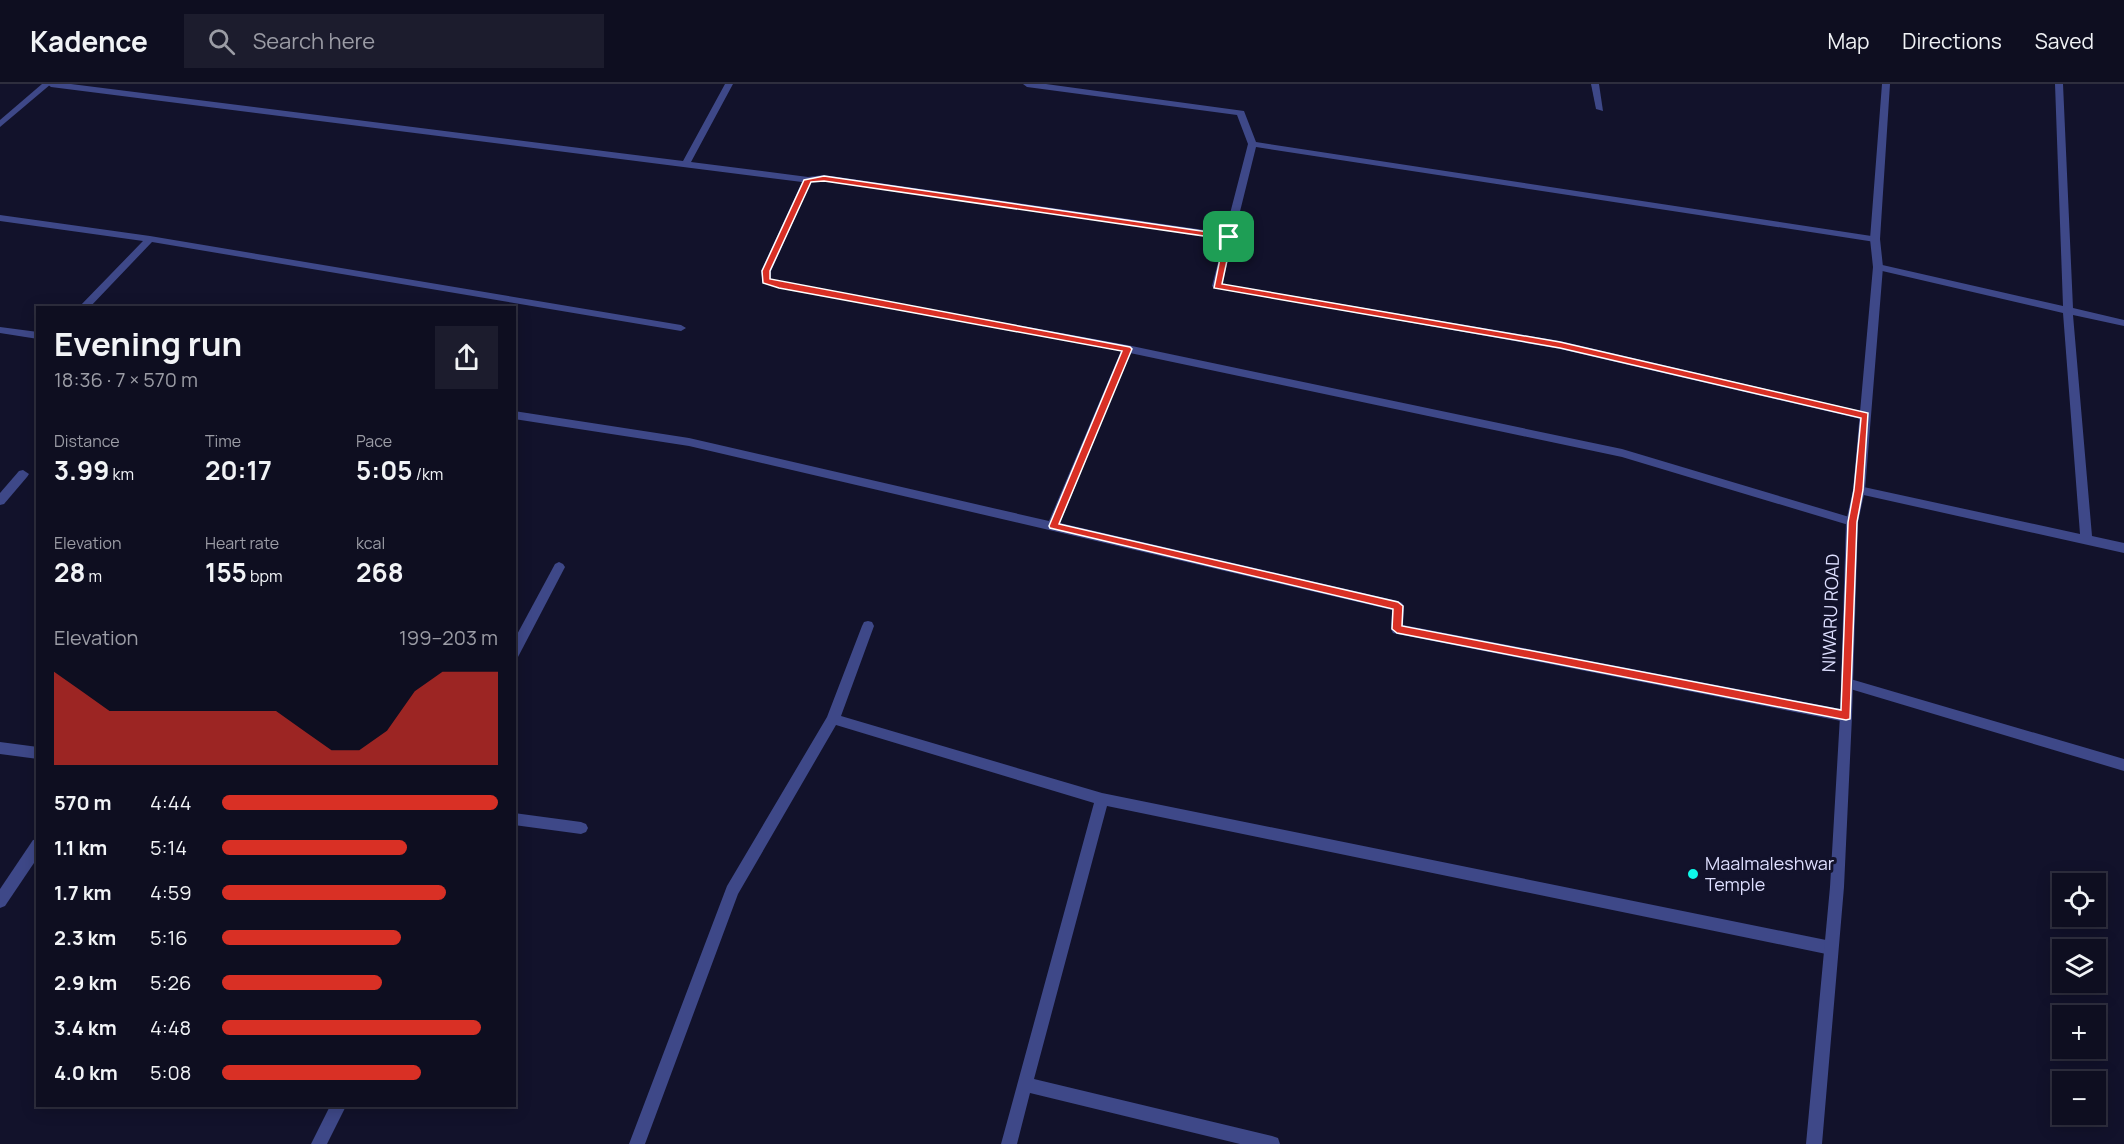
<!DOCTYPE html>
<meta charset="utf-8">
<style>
:root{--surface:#0e0e20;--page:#1c1c2d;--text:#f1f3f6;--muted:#9b9ca5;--line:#2e2e3e;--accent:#d93025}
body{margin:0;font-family:Manrope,sans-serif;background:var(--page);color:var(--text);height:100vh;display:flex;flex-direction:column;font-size:22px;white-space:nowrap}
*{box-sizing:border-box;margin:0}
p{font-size:20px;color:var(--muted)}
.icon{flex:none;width:33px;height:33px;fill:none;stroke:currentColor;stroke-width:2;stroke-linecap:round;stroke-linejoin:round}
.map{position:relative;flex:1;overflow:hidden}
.panel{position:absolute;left:36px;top:222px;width:480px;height:801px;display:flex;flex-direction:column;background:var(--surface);border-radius:0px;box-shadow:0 3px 15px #0003,0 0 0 2px var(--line)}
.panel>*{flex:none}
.buttons{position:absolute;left:2052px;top:789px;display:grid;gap:12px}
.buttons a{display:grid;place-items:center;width:54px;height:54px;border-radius:0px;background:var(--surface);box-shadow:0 3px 15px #0003,0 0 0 2px var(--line);font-size:30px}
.pin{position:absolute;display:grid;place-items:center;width:51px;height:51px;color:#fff;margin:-26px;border-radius:12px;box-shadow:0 3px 9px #0006}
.round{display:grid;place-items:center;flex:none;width:63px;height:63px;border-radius:0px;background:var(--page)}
.headline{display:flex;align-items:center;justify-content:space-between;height:102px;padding:0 18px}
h1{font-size:33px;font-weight:700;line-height:45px}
.stats{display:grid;grid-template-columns:repeat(3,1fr);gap:9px;height:102px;padding:6px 18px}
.stats div{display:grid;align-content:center}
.stats b{font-size:26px;font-weight:700}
.stats small{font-size:16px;font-weight:400}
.stats p{font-size:16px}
.chart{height:168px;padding:12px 18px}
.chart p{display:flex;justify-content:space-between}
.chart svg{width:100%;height:108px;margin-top:6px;fill:var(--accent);opacity:.7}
ul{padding:0 18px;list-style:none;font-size:20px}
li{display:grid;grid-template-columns:96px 72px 1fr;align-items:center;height:45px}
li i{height:15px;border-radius:8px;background:var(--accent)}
header{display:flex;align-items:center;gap:36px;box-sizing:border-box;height:84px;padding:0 30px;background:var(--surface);border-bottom:2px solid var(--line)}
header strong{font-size:28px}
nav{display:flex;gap:33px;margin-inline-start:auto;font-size:21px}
.search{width:420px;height:54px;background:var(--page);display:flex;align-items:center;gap:15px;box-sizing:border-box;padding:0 21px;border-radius:0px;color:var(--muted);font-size:22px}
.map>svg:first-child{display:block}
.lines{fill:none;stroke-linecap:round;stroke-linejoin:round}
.minor{fill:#3e4888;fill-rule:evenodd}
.tertiary{fill:#3e4888;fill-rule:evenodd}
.route{fill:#d93025;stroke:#fff;stroke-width:1.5;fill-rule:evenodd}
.poi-dot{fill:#0ef9e9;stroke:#12122b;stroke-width:2}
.labels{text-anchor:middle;stroke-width:6;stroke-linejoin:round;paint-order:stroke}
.street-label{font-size:18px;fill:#dddefe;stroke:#12122b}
.poi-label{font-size:18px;fill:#dddefe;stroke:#12122b;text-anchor:start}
</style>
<header>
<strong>Kadence</strong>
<div class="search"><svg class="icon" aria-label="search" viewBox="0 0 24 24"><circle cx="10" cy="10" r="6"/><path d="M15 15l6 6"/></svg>Search here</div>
<nav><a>Map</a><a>Directions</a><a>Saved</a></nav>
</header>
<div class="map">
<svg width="2124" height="1060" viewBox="0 0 2124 1060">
<rect width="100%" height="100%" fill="#12122b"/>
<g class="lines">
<g class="minor">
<polygon points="47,0 71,0 683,77 725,0 733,0 691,78 808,93 824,91 1225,149 1248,60 1237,31 1027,3 1023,0 1046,0 1244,27 1256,58 1878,153 1880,155 1875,158 1256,63 1222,200 1560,257 1869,329 1870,332 1869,335 1865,336 1560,265 1214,204 1212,202 1224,155 824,97 811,98 771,187 771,195 780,198 1127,261 1622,365 1856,435 1858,438 1856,441 1852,442 1622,373 1130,269 1060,439 1398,517 1402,519 1404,522 1403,541 1846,626 1850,628 1852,632 1850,636 1846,638 1397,550 1393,549 1391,545 1392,526 689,362 514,335 514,327 689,354 1049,437 1121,267 779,204 763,199 761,187 802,98 51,3"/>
<polygon points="1591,0 1599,0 1603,27 1596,25"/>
<polygon points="2055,0 2063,0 2073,224 2124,236 2124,242 2073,231 2092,452 2124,459 2124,469 1859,410 1853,406 1859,402 2080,450 2063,229 1878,186 1873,183 1878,180 2063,222"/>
<polygon points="0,131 150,152 681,241 686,244 681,247 152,158 89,224 78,224 143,157 0,137"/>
<polygon points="0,243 38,248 38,255 0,249"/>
<polygon points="23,386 29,390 27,393 4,420 0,421 0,409 19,387"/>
<polygon points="559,478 563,480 565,483 518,573 514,574 514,556 555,480"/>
<polygon points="868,537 872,538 874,542 841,632 1102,709 1831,857 1836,859 1838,864 1836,869 1831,871 1107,722 1034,995 1272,1052 1278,1054 1280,1060 1240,1060 1030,1009 1017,1060 1001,1060 1094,719 836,641 738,810 645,1060 629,1060 727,802 827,633 862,542 864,538"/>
<polygon points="1847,594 2124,675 2124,687 1847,604 1843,603 1841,599 1843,595"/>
<polygon points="0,658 38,663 38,675 0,670"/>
<polygon points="514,729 581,738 586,740 588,744 586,748 581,750 514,741"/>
<polygon points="38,755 38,773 5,822 0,824 0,805 33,756"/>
<polygon points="330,1022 346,1022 327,1060 311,1060"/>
</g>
<g class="tertiary">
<polygon points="42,0 51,0 0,43 0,36"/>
<polygon points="1882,0 1890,0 1880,155 1883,183 1865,406 1858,438 1852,632 1844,803 1822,1060 1806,1060 1830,803 1840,632 1846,438 1853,406 1873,183 1870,155"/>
</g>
</g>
<path class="route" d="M 824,92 L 1229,151 L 1232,153 L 1222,200 L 1560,258 L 1868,329 L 1863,406 L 1857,438 L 1850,635 L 1846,636 L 1397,549 L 1392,545 L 1393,525 L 1050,444 L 1049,442 L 1122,267 L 779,204 L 763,199 L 762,187 L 804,96 ZM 824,97 L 1224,155 L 1214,204 L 1560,264 L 1861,334 L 1854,406 L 1848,438 L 1841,626 L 1402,542 L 1403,522 L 1398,518 L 1059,440 L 1132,265 L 1130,263 L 770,195 L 770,187 L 811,98 Z"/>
<circle class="poi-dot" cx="1693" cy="790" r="6"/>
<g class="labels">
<g class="street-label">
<text transform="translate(1831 529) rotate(-88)" y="6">NIWARU ROAD</text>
</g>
<g class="poi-label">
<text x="1705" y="786">Maalmaleshwar<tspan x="1705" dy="21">Temple</tspan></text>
</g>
</g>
</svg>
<div class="buttons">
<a><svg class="icon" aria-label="locate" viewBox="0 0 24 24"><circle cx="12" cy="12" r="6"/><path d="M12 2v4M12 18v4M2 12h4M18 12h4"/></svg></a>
<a><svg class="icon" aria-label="layers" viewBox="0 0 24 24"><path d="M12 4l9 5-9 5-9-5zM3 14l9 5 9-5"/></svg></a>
<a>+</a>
<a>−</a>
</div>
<div class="pin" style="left:1229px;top:153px;background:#1e9e55"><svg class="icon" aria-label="arrive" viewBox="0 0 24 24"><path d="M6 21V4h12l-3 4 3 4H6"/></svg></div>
<section class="panel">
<div class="headline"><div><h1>Evening run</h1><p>18:36 · 7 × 570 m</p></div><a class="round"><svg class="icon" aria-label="share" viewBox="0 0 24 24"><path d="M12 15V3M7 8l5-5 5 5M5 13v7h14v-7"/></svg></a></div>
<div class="stats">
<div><p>Distance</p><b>3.99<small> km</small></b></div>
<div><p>Time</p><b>20:17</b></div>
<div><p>Pace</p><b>5:05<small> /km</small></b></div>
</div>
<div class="stats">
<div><p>Elevation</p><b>28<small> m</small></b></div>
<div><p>Heart rate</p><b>155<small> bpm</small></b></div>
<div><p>kcal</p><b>268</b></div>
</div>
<div class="chart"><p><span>Elevation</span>199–203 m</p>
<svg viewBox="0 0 160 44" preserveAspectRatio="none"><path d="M0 44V6L10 14L20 22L30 22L40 22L50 22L60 22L70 22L80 22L90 30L100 38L110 38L120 30L130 14L140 6L150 6L160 6V44z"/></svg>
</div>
<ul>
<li><b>570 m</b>4:44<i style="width:100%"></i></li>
<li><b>1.1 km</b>5:14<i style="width:67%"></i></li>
<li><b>1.7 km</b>4:59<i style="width:81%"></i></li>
<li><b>2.3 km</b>5:16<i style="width:65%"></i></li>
<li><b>2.9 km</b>5:26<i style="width:58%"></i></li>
<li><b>3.4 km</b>4:48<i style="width:94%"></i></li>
<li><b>4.0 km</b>5:08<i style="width:72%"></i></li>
</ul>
</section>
</div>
